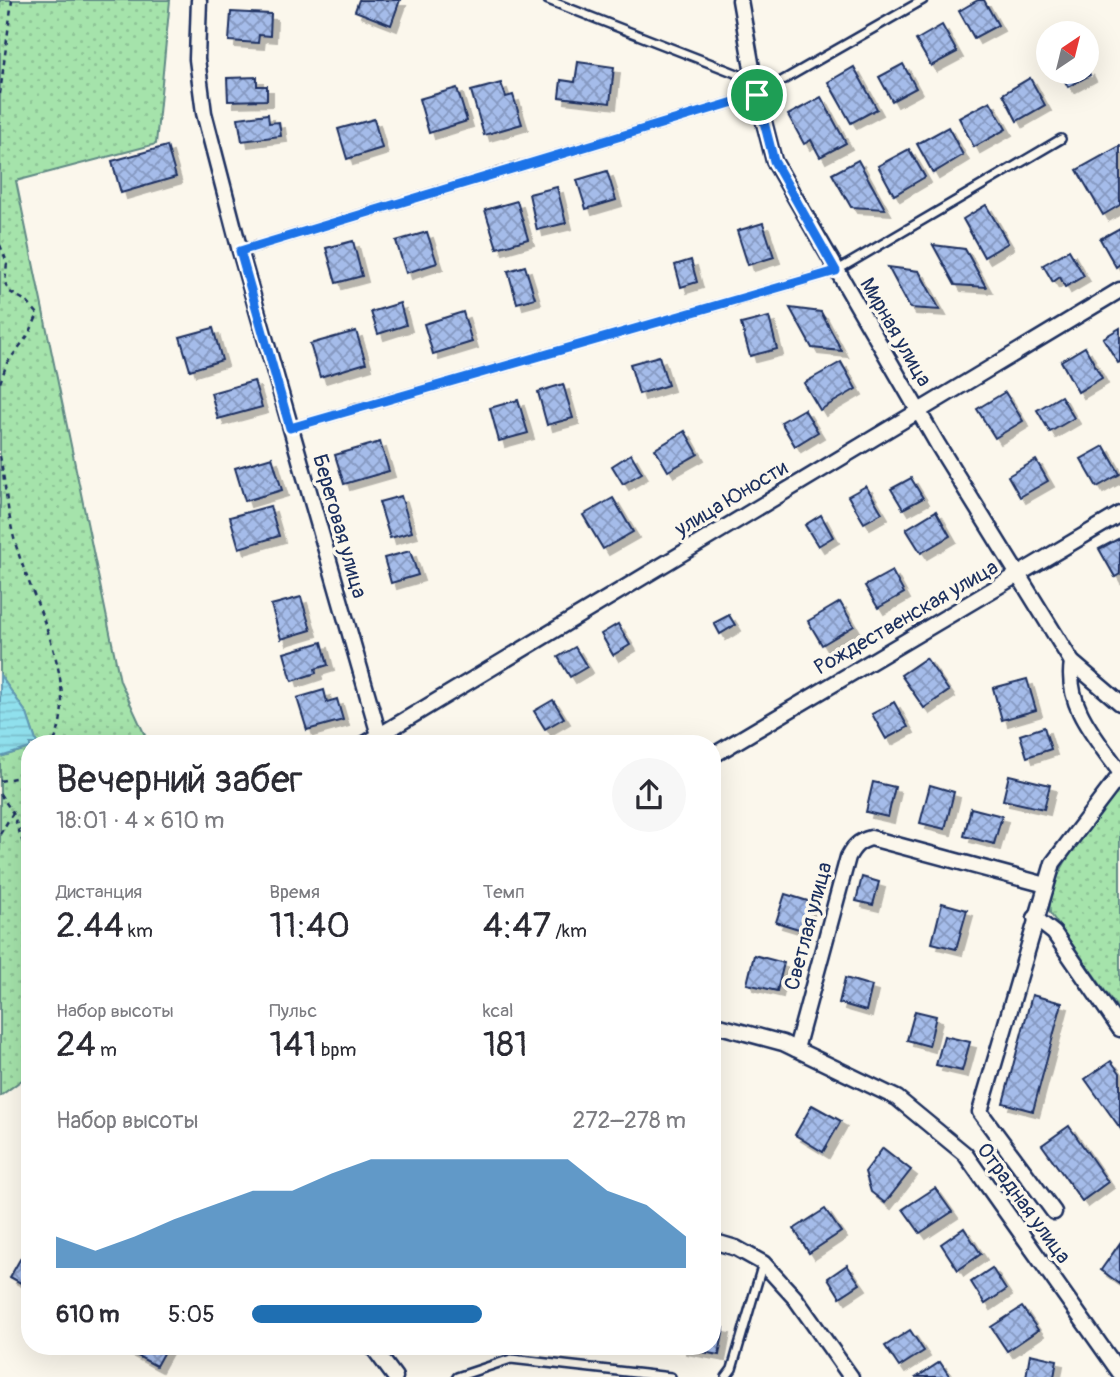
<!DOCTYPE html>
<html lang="ru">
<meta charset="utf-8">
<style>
:root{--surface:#fff;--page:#f7f7f7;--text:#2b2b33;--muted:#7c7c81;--accent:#1f6fb2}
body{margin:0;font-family:Pangolin,sans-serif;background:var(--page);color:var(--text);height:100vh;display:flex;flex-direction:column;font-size:26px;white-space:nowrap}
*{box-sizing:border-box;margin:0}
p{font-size:23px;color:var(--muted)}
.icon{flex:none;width:38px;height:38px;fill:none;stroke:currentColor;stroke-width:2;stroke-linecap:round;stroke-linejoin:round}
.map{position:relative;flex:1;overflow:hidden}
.side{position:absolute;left:21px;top:735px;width:700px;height:620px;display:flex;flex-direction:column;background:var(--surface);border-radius:28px;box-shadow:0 7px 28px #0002}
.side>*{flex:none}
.needle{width:46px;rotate:35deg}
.controls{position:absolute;left:1036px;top:21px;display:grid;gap:14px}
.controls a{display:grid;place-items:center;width:63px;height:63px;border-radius:50%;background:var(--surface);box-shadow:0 7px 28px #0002;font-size:35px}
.pin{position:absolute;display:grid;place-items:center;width:60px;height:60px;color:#fff;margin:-30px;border:4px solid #fff;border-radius:50%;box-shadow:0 2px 7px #0007}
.round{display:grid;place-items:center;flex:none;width:74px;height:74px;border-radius:37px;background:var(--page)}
.headline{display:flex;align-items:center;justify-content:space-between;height:119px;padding:0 35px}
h1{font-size:38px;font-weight:600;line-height:52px}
.metrics{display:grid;grid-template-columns:repeat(3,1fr);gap:10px;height:119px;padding:7px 35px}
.metrics div{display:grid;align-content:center}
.metrics b{font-size:35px;font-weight:600}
.metrics small{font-size:19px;font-weight:400}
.metrics p{font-size:19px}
.chart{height:196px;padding:14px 35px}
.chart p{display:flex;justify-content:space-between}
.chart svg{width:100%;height:126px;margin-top:7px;fill:var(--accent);opacity:.7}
ul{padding:0 35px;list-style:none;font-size:23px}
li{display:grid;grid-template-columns:112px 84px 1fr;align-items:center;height:52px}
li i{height:18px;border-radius:9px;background:var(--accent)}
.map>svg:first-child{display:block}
.grass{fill:url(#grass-dots);stroke:#608984;stroke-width:2}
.water{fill:url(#water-rules);stroke:#6199b4;stroke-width:2}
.building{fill:url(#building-cross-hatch);stroke:#1b2f5e;stroke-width:2;filter:url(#shadow)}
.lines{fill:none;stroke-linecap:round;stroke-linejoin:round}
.service-casing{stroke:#1b2f5e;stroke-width:12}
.minor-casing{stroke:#1b2f5e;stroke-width:19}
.path{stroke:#1b2f5e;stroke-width:2.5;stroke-dasharray:5 5;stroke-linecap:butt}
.service{stroke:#fbf7ec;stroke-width:7}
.minor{stroke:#fbf7ec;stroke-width:14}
.route-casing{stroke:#fff;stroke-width:14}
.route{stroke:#1a73e8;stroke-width:9}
.labels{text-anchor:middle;stroke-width:7;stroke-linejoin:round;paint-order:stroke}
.street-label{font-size:21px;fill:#1b2f5e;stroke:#fbf7ec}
</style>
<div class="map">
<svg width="1120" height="1377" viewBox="0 0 1120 1377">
<defs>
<pattern id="grass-dots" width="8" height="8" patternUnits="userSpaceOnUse" patternTransform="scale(1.75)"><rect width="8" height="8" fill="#a5e3ab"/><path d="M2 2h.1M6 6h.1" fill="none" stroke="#8dc396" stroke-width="1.8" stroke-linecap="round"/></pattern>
<pattern id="water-rules" width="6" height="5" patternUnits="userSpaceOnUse" patternTransform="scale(1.75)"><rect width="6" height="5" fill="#90e0ed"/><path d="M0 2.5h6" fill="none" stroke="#7cc0ce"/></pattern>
<pattern id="building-cross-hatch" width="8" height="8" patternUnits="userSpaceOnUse" patternTransform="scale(1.75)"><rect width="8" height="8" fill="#a5bcea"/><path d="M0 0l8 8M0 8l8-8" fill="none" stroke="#8699c1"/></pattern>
<filter id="shadow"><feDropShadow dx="6" dy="6" stdDeviation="0" flood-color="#0004"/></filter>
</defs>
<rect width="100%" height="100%" fill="#fbf7ec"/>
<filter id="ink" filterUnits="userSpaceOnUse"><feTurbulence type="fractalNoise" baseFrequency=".0143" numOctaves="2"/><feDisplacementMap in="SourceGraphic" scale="14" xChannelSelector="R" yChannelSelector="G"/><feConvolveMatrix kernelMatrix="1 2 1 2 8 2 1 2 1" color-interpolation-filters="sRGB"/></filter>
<g filter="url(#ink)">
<g class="grass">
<polygon points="0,0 170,0 156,144 16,181 120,681 149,744 37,744 27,714 0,675"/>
<polygon points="30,748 30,1074 0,1096 0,757"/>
<path d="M 1117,791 L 1120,791 L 1120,1012 L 1050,913 C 1045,874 1095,822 1117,791 Z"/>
</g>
<polygon class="water" points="0,675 27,714 37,744 30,744 30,748 0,757"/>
<g class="building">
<polygon points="359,0 400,0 391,25 355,11"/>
<polygon points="978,0 984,0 998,25 974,38 959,11"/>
<polygon points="231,12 271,14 270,36 259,35 258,43 229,41"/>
<polygon points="942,25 957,52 931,66 916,40"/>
<polygon points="578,62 614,67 610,103 559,97 561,80 575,82"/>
<polygon points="903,64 916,88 892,101 879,77"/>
<polygon points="854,67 877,109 851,123 828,82"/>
<polygon points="1087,69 1090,75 1068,87 1060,72 1087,72"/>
<polygon points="257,77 257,86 267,86 267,100 228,101 227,78"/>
<polygon points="1030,78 1045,105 1017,121 1003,94"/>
<polygon points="501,83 506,97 513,95 522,124 484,135 471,91"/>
<polygon points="457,88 467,121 429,133 419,99"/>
<polygon points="821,97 846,143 820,157 811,140 804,144 788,115"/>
<polygon points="990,101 1006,129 974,147 959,118"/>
<polygon points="268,114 269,123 279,122 281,136 242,141 238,118"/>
<polygon points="374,119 382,148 347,159 338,129"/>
<polygon points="948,127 963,155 933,173 917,144"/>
<polygon points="167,146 176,177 121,193 112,161"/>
<polygon points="1120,146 1120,205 1103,215 1077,170"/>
<polygon points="909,149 925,177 894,195 878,166"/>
<polygon points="858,160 885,209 851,207 832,174"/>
<polygon points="607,171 616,200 586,209 577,180"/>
<polygon points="557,187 566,223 537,230 529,194"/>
<polygon points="517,201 528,239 497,248 485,210"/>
<polygon points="986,205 1008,243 984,257 963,219"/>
<polygon points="763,223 774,257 748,265 737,231"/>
<polygon points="1120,228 1120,264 1116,267 1100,239"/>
<polygon points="427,232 437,263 406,273 396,241"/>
<polygon points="353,241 362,276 336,283 326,248"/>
<polygon points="933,245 965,249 986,287 955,285"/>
<polygon points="1069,250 1084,276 1065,287 1060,277 1053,282 1043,265"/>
<polygon points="691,260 697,282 681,287 675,265"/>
<polygon points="525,266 535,298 517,303 508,271"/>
<polygon points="888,267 919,271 940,310 910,308"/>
<polygon points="400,303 406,325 378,334 371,312"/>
<polygon points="790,308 821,312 842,351 812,348"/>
<polygon points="463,312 472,342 433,354 424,324"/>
<polygon points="769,317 777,349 750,356 741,324"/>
<polygon points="213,328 222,360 190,370 180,337"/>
<polygon points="1120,328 1120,362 1118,363 1103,338"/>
<polygon points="356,331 366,363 320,377 310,344"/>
<polygon points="1085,347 1102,378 1078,392 1061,361"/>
<polygon points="659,356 668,385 639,394 630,364"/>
<polygon points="841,362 856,389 820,410 804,383"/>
<polygon points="254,381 262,407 218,419 211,393"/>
<polygon points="563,384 573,418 547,425 538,392"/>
<polygon points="1005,392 1023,421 995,438 977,409"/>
<polygon points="1061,396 1074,418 1050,432 1037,410"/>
<polygon points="518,400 528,433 499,441 490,408"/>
<polygon points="804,409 818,432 795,446 781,422"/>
<polygon points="685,431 698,454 668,471 655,449"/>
<polygon points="380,442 389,471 344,484 335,455"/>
<polygon points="1104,446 1120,474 1097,487 1081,459"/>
<polygon points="631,454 642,473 623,484 612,466"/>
<polygon points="272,457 282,490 245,501 235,468"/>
<polygon points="1036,460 1048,481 1020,497 1008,476"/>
<polygon points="911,478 923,498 903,509 891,489"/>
<polygon points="866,486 882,513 864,523 848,496"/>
<polygon points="401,496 412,532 390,538 379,502"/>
<polygon points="613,498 633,532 603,549 583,515"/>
<polygon points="270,506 279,536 239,548 230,517"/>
<polygon points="936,511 950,536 921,553 906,529"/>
<polygon points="821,515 833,537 818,546 805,525"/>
<polygon points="1120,538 1120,574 1115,577 1099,549"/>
<polygon points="410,551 418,575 391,583 384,558"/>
<polygon points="892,571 904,593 878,608 865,586"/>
<polygon points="301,597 311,630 281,639 271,605"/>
<polygon points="840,602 854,626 822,645 808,621"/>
<polygon points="729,615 735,625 720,634 714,623"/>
<polygon points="618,624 630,645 613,655 601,634"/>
<polygon points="322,642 328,665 315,669 316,673 292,681 284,653"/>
<polygon points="575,647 587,667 570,677 558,657"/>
<polygon points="926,658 949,691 924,708 901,675"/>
<polygon points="1027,679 1036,710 1002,720 993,688"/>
<polygon points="324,690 327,702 337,699 343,720 307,730 297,698"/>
<polygon points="553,700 564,718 545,729 534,711"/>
<polygon points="894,702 908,727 886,739 872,714"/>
<polygon points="1044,727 1051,749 1027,757 1020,735"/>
<polygon points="1009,775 1050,785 1044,809 1003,800"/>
<polygon points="873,782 895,787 888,817 866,812"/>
<polygon points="930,785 954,792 945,829 920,823"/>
<polygon points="971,808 1002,816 994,844 964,836"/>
<polygon points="862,877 879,882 873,905 856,901"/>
<polygon points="785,894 811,902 802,930 776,922"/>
<polygon points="942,903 967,910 956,949 932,943"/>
<polygon points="754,955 784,963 777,991 747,984"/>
<polygon points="845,978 872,986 866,1011 839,1003"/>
<polygon points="1032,995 1062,1003 1033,1111 1003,1103"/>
<polygon points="915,1011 936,1016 929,1046 907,1040"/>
<polygon points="944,1036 970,1042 962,1071 936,1065"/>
<polygon points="1111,1061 1120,1073 1120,1128 1085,1079"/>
<polygon points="812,1105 841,1121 823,1152 795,1135"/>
<polygon points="1069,1126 1108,1182 1082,1201 1042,1145"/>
<polygon points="883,1148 911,1170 885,1203 871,1192 865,1172"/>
<polygon points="935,1188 952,1212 920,1233 903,1209"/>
<polygon points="825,1209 841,1232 809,1253 794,1229"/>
<polygon points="964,1228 981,1254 958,1270 941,1244"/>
<polygon points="1120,1243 1120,1284 1101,1270"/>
<polygon points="23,1254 30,1257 30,1288 10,1277"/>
<polygon points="847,1265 860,1284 840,1297 828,1278"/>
<polygon points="992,1268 1006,1290 985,1304 971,1282"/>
<polygon points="1022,1307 1038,1330 1007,1351 991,1327"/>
<polygon points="712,1326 724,1328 719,1355 680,1348 680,1346 712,1346"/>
<polygon points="910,1330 924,1351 899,1367 885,1346"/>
<polygon points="119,1346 167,1346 156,1366"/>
<polygon points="1030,1354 1057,1360 1054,1377 1026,1377"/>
<polygon points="940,1362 950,1377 917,1377"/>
</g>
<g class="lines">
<defs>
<g id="service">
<polyline points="548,0 753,80"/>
<polyline points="240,251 757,95 923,0"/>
<polyline points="290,428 836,271 1061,139"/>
<polyline points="457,1377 511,1359 671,1377"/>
<polyline points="726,1377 732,1369 763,1263"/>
</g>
<g id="minor">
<polyline points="199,0 197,59 204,113 240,251 379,735"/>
<polyline points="740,0 756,91 774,161 938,445 1072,662 1120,703"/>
<path d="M 1072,662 C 1065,706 1096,738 1120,772"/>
<polyline points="365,744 1120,290"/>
<polyline points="712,756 1120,514"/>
<polyline points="1035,918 1054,933 1120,1029"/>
<polyline points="712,1024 783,1043 897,1098 965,1154 1120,1373"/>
<path d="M 796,1049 L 848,857 C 854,846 859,841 871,838 L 1046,885"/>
<polyline points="1054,1212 980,1112 1053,863 1120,775"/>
<polyline points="712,1241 736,1248 763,1263 795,1298 851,1377"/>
<polyline points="372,1346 395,1377"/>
</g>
</defs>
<use href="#service" class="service-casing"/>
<use href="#minor" class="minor-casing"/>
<g class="path">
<polyline points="0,94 12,0"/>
<polyline points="0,245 7,262 5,283 10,292 26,301 38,314 29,334 7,363 0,383"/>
<path d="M 0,456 C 6,487 8,522 18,552 C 36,608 81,686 53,744"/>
<polyline points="0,781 30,775"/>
<polyline points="0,794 13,813 23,843 30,855"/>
<polyline points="0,834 13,813"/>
</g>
<use href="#service" class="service"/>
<use href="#minor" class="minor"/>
</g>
</g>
<g class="lines" filter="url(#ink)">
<defs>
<polygon id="route" points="757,95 774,161 836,271 290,428 240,251"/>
</defs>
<use href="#route" class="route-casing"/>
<use href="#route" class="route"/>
</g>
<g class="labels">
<g class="street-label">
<text transform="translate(896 332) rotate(60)" y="7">Мирная улица</text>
<text transform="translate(731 498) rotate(-31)" y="7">улица Юности</text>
<text transform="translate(340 526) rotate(74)" y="7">Береговая улица</text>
<text transform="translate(906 617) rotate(-30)" y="7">Рождественская улица</text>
<text transform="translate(808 926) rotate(-75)" y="7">Светлая улица</text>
<text transform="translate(1024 1203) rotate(54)" y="7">Отрадная улица</text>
</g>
</g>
</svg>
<div class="controls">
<a><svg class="needle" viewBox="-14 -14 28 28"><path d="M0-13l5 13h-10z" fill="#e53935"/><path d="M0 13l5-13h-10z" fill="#7c7c81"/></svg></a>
</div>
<div class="pin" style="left:757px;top:95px;background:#1e9e55"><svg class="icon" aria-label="arrive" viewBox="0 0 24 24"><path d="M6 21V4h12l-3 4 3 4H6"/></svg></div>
<section class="side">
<div class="headline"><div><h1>Вечерний забег</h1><p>18:01 · 4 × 610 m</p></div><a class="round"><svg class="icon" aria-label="share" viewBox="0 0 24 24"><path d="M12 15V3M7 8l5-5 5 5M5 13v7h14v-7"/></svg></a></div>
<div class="metrics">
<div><p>Дистанция</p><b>2.44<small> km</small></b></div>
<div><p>Время</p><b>11:40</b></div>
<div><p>Темп</p><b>4:47<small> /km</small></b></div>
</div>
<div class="metrics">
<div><p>Набор высоты</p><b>24<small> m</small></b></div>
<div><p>Пульс</p><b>141<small> bpm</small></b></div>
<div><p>kcal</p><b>181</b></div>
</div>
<div class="chart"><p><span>Набор высоты</span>272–278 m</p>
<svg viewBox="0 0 160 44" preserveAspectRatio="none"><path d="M0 44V33L10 38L20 33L30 27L40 22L50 17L60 17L70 11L80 6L90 6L100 6L110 6L120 6L130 6L140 17L150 22L160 33V44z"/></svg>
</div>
<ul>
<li><b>610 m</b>5:05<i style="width:53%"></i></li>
</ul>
</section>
</div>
